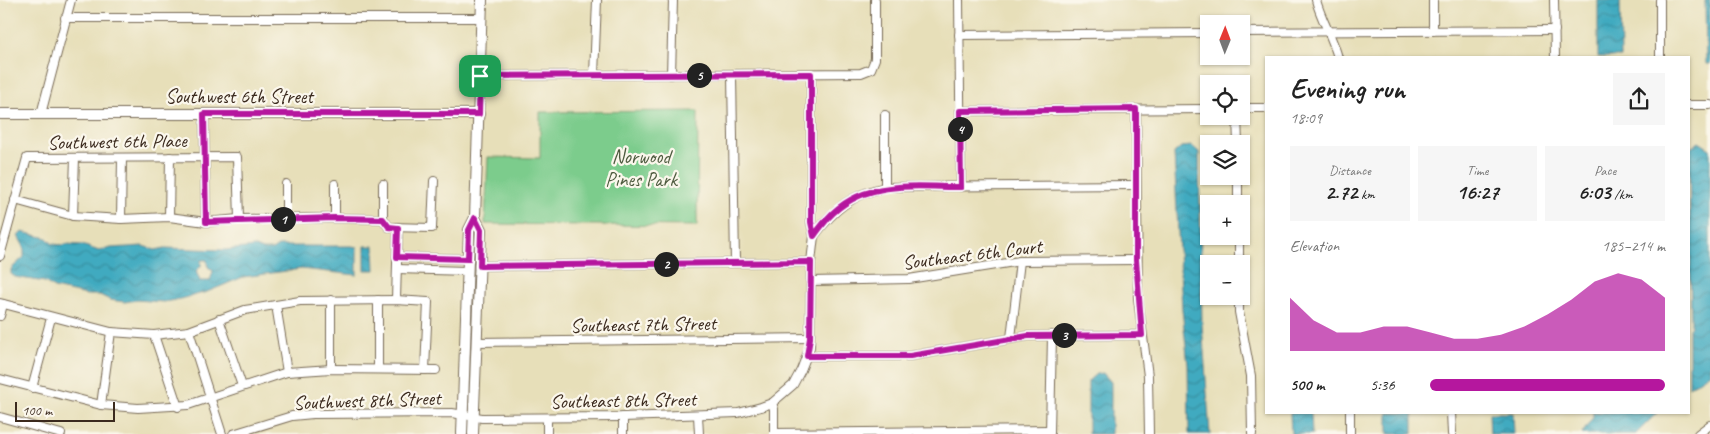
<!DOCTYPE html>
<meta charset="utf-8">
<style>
:root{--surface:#fff;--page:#f6f6f6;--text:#222;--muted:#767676;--accent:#b5179e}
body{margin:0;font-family:Caveat,sans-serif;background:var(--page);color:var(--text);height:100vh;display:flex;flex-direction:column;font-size:19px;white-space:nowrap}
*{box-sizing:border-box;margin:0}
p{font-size:16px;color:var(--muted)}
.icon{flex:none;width:28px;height:28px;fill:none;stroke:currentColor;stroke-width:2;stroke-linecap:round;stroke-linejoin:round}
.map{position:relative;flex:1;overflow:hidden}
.details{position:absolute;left:1265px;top:56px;width:425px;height:358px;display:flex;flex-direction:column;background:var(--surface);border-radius:0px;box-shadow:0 1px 4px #0004}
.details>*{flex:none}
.needle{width:32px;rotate:1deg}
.tools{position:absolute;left:1200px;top:15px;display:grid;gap:10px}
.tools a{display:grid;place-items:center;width:50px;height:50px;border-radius:0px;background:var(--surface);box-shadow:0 1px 4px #0004;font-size:25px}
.scale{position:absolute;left:15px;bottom:12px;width:100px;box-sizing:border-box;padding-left:5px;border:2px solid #3b2a1e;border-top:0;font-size:14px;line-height:18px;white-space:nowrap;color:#3b2a1e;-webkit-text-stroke:4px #fbf7ec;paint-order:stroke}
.pin{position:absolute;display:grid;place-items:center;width:42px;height:42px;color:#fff;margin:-21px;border-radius:10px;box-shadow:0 2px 8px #0006}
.km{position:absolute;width:25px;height:25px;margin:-12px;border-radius:50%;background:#222;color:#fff;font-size:14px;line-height:25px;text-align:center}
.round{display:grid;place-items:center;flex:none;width:52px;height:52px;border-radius:0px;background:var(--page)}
.overview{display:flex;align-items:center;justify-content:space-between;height:85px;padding:0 25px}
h1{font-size:28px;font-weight:800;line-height:38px}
.figures{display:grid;grid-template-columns:repeat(3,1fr);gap:8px;height:85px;padding:5px 25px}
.figures div{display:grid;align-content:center;border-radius:0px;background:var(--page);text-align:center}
.figures b{font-size:21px;font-weight:800}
.figures small{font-size:14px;font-weight:400}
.figures p{font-size:14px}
.chart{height:140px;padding:10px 25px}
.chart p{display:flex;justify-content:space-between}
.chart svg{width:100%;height:90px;margin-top:5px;fill:var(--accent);opacity:.7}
ul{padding:0 25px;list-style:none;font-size:16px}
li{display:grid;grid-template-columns:80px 60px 1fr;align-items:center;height:38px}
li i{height:12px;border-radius:6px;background:var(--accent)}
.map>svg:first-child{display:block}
.green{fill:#7ccc8c;stroke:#5c7b55}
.water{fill:url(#water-waves);stroke:#3e6a6f;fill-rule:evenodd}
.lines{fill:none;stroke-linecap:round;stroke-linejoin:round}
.street-casing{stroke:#776954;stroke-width:10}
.secondary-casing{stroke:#776954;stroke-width:12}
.street{stroke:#fff;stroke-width:8}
.secondary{stroke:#fff;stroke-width:10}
.route-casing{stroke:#fff;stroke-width:10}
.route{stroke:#b5179e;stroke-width:6}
.labels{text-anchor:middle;stroke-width:4.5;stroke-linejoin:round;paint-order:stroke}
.street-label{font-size:20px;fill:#3b2a1e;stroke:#fbf7ec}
.park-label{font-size:20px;fill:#4e5b3f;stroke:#fbf7ec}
</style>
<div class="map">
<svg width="1710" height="434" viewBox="0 0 1710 434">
<defs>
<pattern id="water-waves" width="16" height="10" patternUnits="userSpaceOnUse" patternTransform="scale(1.25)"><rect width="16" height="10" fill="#40aac0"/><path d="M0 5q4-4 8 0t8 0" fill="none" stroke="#378b9b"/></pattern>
</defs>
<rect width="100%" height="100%" fill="#fbf7ec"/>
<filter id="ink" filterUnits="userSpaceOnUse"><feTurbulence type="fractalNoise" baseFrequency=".02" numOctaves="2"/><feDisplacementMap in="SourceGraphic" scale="10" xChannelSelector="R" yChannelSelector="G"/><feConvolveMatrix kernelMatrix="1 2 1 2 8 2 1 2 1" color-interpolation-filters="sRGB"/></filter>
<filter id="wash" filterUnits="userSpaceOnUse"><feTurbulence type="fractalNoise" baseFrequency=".0096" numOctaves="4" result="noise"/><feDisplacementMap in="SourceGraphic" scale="20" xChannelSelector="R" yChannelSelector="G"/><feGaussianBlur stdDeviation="1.12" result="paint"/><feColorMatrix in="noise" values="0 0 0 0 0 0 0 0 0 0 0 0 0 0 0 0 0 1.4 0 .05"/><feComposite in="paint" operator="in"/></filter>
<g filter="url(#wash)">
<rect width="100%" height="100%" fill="#e7dfb9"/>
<polygon class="green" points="698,111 697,226 485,224 488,157 540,158 540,112"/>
<g class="water">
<polygon points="1598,0 1620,0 1621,57 1598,57"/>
<polygon points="1705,0 1710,0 1710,64 1706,64"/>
<polygon points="1699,142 1710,149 1710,373 1689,387 1689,329 1691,326 1689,149"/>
<polygon points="1192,146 1199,152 1202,324 1210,434 1189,434 1188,365 1182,309 1174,153 1181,147"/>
<path d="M 22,232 L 47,238 L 53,244 L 63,245 L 67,244 L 82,245 L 99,251 L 111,248 L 143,246 L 155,250 L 165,248 L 225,250 L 255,247 L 262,250 L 272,250 L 278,246 L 352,246 L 357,247 L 357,275 L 301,269 L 243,277 L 207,292 L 180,299 L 164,302 L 136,300 L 125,302 L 110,300 L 100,295 L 87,295 L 54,288 L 45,282 L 15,277 L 11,274 L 11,269 L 24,257 L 24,247 L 18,236 ZM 201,260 L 207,260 L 208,267 L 213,271 L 210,281 L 200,281 L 196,271 L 201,266 Z"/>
<polygon points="365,246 374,246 375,270 365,270"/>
<polygon points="1103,373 1111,382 1111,434 1088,434 1088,381 1096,374"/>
<polygon points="1290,413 1311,413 1312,434 1291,434"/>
<rect x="1388" y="413" width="25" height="21"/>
<polygon points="1489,413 1513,413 1514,434 1490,434"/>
<polygon points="1593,413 1593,412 1657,413 1636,434 1582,434 1593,417"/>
</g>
</g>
<g filter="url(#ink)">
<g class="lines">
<defs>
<g id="street">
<polyline points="959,0 961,187"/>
<path d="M 1316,0 C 1321,20 1333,37 1338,58"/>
<polyline points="1554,0 1555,58"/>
<polyline points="1660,0 1660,58"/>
<polyline points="65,18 482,18"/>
<polyline points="1433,31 1433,0"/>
<polyline points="1241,32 1555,30"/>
<polyline points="959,35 1209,33"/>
<polyline points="594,75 597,0"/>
<polyline points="671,75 673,0"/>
<polyline points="732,75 735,263"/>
<polyline points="480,76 861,73 871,69 875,59 875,0"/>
<polyline points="1689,105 1710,105"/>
<polyline points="1241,108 1266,108"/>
<polyline points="1136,109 1138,298 1148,376 1149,434"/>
<polyline points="960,111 1209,109"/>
<polyline points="41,114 71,0"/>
<polyline points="204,114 206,222"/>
<polyline points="1237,116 1238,144"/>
<polyline points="1238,176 1238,204"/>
<polyline points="335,184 335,218"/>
<polyline points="885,187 885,115"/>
<polyline points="15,200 73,216 121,219 169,217 206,222 239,219 335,218 383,219 389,227 432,228 434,181"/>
<polyline points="73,216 75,158"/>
<polyline points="169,217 170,157"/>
<polyline points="121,219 122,158"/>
<polyline points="286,219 286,184"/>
<polyline points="383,219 383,184"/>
<path d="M 814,236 C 834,209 851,195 885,187 L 1136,185"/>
<polyline points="1239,236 1239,264"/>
<polyline points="0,256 27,158 237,157 239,219"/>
<polyline points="397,257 468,259"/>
<polyline points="479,266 811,262"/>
<polyline points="397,269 467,271"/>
<polyline points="811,281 909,279 1020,261 1136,260"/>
<polyline points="1239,296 1239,312 1251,376 1252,434"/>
<polyline points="331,300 331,369"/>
<polyline points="378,300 378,369"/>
<polyline points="396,300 398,227"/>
<polyline points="0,303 111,332 154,335 189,331 245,310 300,301 396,300 428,302 425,370"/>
<polyline points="276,305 287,372"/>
<polyline points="0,316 3,304"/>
<polyline points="219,319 242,386"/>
<polyline points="189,331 222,434"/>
<polyline points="154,335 178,407"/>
<polyline points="1011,338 1020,261"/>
<polyline points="477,342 810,338"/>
<polyline points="807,356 910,356 1028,336 1141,335"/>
<polyline points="0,379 101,405 138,408 188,405 287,372 331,369 436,370"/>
<polyline points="32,388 51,318"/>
<polyline points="772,403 774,409 774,434"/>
<polyline points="101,405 111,332"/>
<polyline points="1350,412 1350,434"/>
<polyline points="1451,412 1452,434"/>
<polyline points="698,415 699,434"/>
<polyline points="0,417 61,434"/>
<polyline points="623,417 623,434"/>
<polyline points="547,418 547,434"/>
<polyline points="774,433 1050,430"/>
<polyline points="1050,433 1052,335"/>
<polyline points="233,434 292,416 313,414 452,413 482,418 623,417 738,413 761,407 772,403 793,385 801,370 810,347 811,262 814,236 811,222 811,74"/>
<polyline points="1698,434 1710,425"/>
</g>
<g id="secondary">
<polyline points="0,114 479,114"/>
<polyline points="462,434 469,230 475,218"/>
<polyline points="473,434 481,230 475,218 482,0"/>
</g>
</defs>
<use href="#street" class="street-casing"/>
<use href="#secondary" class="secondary-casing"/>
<use href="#street" class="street"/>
<use href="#secondary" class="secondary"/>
</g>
</g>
<g class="lines" filter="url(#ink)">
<defs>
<path id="route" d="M 811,74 L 811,222 L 814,236 C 818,230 823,224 828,218 C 863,179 914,187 961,187 L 960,111 L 1136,109 L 1136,260 L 1142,335 L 1028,336 L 910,356 L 807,356 L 810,338 L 811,262 L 480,266 L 481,230 L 475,218 L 469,230 L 468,259 L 397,257 L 398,228 L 389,227 L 383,219 L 335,218 L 206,222 L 204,114 L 479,114 L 480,76 Z"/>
</defs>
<use href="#route" class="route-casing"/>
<use href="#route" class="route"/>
</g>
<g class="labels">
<g class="street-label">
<text x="239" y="103">Southwest 6th Street</text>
<text transform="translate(117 141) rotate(-1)" y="7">Southwest 6th Place</text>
<text transform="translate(972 254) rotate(-7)" y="7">Southeast 6th Court</text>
<text transform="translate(643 324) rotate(-1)" y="7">Southeast 7th Street</text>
<text transform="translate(367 400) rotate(-2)" y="7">Southwest 8th Street</text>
<text transform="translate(623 400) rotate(-1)" y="7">Southeast 8th Street</text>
</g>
<g class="park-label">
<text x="641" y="163">Norwood<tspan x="641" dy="23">Pines Park</tspan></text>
</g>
</g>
</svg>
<div class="tools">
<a><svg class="needle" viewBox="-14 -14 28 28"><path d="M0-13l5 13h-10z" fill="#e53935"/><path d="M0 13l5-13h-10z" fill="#767676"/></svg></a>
<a><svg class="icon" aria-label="locate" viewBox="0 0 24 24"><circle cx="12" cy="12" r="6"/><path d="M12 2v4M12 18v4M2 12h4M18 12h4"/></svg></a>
<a><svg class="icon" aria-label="layers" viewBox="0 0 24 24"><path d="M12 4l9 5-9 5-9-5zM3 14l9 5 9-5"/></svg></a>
<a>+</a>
<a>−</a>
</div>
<div class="scale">100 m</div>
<div class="pin" style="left:480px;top:76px;background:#1e9e55"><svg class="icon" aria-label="arrive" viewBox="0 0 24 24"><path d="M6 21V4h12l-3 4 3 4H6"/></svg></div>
<b class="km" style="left:283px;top:219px">1</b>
<b class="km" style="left:666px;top:264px">2</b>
<b class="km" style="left:1064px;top:335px">3</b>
<b class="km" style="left:960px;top:129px">4</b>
<b class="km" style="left:699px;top:75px">5</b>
<section class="details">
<div class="overview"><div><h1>Evening run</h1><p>18:09</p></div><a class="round"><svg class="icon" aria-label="share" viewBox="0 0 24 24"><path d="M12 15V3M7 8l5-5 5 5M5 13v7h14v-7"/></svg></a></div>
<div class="figures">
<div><p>Distance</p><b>2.72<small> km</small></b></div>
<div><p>Time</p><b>16:27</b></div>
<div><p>Pace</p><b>6:03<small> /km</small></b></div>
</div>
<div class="chart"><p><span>Elevation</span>185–214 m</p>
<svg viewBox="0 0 160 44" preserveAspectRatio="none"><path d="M0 44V18L10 29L20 35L30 35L40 32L50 32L60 35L70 38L80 38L90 36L100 32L110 26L120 19L130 10L140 6L150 9L160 18V44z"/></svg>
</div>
<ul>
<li><b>500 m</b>5:36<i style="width:100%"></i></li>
</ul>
</section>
</div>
